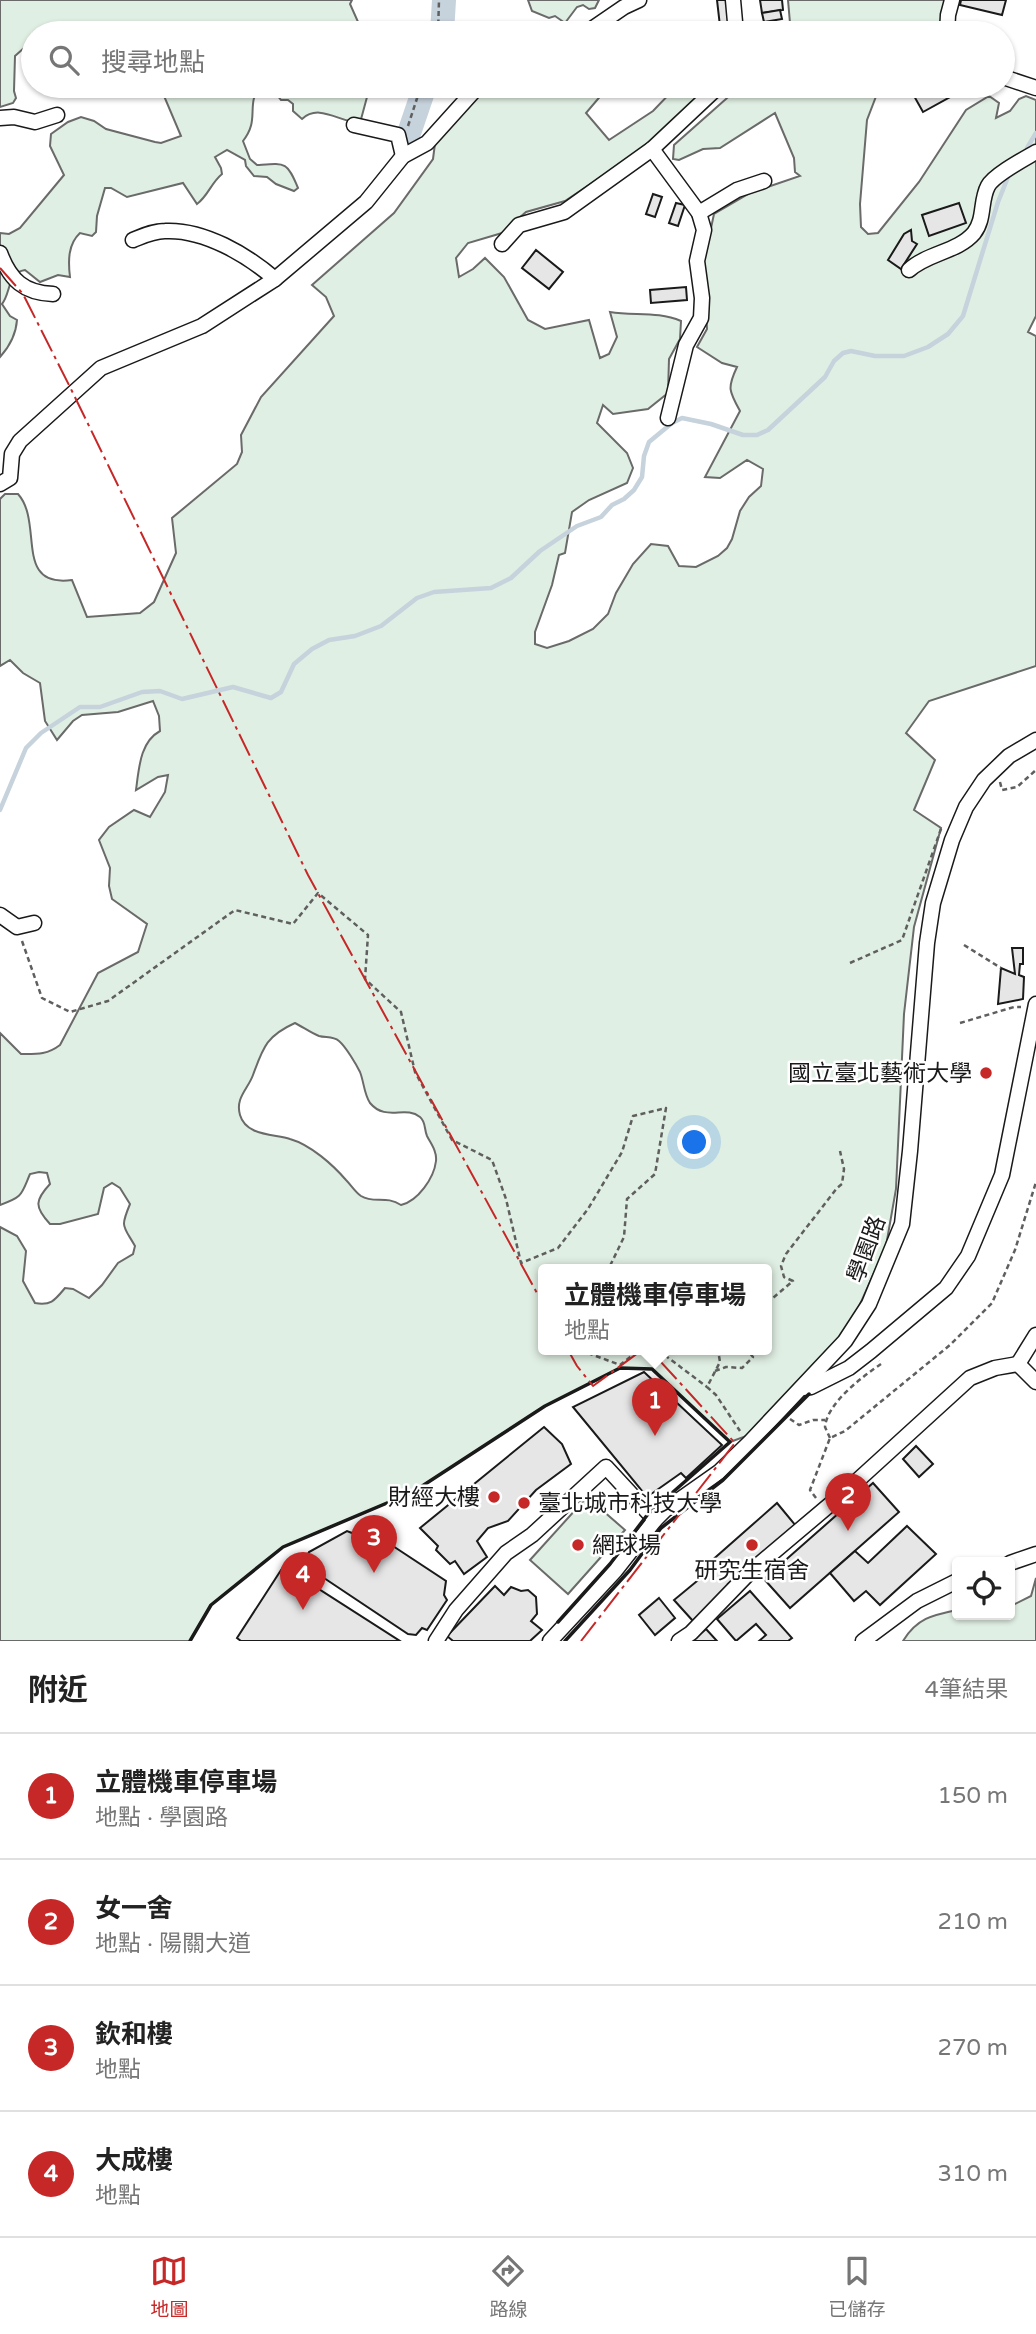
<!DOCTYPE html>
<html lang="zh-TW">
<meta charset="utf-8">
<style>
body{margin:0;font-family:"Varela Round","Noto Sans TC",sans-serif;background:#f2f2f2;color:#222}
.controls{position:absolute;right:21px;bottom:21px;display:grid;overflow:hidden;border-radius:7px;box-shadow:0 2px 5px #0004}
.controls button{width:63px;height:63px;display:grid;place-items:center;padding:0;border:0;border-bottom:2px solid #e0e0e0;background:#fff;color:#222;font:35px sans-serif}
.you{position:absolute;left:695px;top:1143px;width:24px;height:24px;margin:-18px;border:5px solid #fff;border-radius:50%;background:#1a73e8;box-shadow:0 0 0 10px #1a73e833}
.badge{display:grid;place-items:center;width:46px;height:46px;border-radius:50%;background:#c62828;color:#fff;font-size:23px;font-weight:700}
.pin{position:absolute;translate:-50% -58px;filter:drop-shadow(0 2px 4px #0008)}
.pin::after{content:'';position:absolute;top:37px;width:24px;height:21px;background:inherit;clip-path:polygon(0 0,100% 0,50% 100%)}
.popup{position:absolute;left:538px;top:1264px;width:234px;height:91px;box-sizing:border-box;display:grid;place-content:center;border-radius:7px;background:#fff;filter:drop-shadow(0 2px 5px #0005);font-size:23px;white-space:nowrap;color:#767676}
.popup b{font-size:26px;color:#222}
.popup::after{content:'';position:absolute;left:50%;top:100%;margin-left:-14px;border:14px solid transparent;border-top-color:#fff}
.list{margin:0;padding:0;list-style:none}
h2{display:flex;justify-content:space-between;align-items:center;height:91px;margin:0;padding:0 28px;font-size:30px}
h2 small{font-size:23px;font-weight:400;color:#767676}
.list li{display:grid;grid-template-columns:46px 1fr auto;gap:21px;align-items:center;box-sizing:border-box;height:126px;padding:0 28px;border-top:2px solid #e0e0e0}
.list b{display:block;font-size:26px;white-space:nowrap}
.list p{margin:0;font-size:23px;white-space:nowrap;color:#767676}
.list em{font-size:23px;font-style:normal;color:#767676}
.icon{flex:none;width:38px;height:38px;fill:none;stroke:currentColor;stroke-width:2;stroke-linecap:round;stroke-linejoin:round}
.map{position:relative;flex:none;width:1036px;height:1641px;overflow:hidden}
.search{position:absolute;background:#fff;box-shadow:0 2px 5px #0004;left:21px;right:21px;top:21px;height:77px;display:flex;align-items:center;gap:18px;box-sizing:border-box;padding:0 24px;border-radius:38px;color:#767676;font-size:26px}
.sheet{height:595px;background:#fff}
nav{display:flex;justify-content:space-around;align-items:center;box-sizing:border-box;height:98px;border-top:2px solid #e0e0e0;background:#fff;font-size:19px;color:#767676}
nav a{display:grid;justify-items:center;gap:4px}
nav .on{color:#c62828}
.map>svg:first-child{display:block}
.green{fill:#e0efe3;stroke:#6a6a6a;stroke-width:2;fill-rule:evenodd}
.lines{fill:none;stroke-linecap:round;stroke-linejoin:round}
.stream{stroke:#c6d2dc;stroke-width:4.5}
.river{stroke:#c6d2dc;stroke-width:24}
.building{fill:#e6e6e6;stroke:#1a1a1a;stroke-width:2}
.minor-casing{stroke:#1a1a1a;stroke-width:17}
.path{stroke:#5f5f5f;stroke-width:2.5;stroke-dasharray:5 3.5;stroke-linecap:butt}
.minor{stroke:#fff;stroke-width:14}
.wall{stroke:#1a1a1a;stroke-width:3.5}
.power{stroke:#c62828;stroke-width:2;stroke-dasharray:24 5 3.5 5;stroke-linecap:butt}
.poi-dot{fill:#c62828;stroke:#fff;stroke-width:2.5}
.labels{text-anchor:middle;stroke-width:5;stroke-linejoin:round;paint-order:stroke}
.poi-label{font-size:23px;fill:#1a1a1a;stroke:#fff;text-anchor:end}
.street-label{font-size:23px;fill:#1a1a1a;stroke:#fff}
</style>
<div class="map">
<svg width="1036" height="1641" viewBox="0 0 1036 1641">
<rect width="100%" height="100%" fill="#fff"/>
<g class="green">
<polygon points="0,0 352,0 350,4 363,33 33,33 33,40 15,56 14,91 16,98 13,103 0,107"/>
<polygon points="528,0 599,0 595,8 589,9 583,5 577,7 565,23 555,16 549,18 532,11"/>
<polygon points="788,0 949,0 937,33 762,33 775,23 790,23"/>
<path d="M 174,86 L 259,86 C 246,108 260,119 243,141 L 250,159 L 257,165 C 285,163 287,161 298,188 L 294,191 L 276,184 L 267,177 L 254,176 L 246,166 L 245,160 L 227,150 L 215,157 L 221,168 L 222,174 C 211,183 208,196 197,204 L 183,183 L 127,197 L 111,188 L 105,188 L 97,216 L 96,232 L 92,236 L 80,233 C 68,244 68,261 70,277 L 58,275 L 40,282 L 25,270 C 7,273 11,293 2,304 L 10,316 L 17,320 C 16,334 10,346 0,357 L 0,233 L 9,234 L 20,228 L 64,175 L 50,146 L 51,134 L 68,122 L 81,117 L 94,121 L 106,129 L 155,142 L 161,143 L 181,136 L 164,96 L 166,90 Z"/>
<path d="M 270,86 L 370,86 L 360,123 C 339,122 319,103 302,119 L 293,111 L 293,104 L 288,100 L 281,100 Z"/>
<path d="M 476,86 L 609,86 L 586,113 L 609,140 L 653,111 L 677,86 L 709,86 L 643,149 L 565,201 L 526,212 L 502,233 L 468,243 L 456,258 L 459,277 L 473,269 L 485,258 L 504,277 L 528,320 L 545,329 L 589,320 L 600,358 L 609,354 L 617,337 L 610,312 C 634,316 658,311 681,321 L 680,339 L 669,359 L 668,393 L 648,409 L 613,414 L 603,405 L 597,423 L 627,453 L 633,468 L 627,483 L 589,500 L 572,512 L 565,553 L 559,555 L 552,585 L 535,632 L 535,644 L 547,648 L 569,641 L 593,629 L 608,614 L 616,593 L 633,564 L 651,544 L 668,546 L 679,566 L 696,567 L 718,556 L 727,548 L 732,539 L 740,511 L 749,497 L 761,486 L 763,469 L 747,460 L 720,478 L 705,477 L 740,411 C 729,391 727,388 737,367 L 722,363 L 697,347 L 707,329 L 704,261 L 714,214 L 750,193 L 800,176 L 795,172 L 794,158 L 775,113 L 720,148 L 703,149 L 679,160 L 673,159 L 674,145 L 735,91 L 736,86 L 880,86 L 867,120 L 860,204 L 861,227 L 868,234 L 878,233 L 919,182 L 966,110 L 989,96 L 999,103 L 996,118 L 1010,111 L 1019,99 L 1026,96 L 1036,100 L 1036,316 L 1028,332 L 1036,336 L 1036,666 L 929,701 L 906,733 L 935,760 L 914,810 L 941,828 L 914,927 L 904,1014 L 896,1189 L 886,1246 L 849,1329 L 752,1434 L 730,1442 L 652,1369 L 620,1368 L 545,1406 L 413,1492 L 283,1547 L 211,1605 L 190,1641 L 0,1641 L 0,1227 L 17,1236 L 26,1251 L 23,1281 L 35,1303 C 51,1306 55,1300 65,1288 L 73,1289 L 89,1298 L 102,1285 L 118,1263 L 133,1254 L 135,1246 C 123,1225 120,1228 130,1204 L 120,1188 L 112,1183 L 104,1188 L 98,1214 L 60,1224 L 50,1224 C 34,1207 35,1200 50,1184 L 47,1173 L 39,1172 L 30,1174 C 21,1195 23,1197 0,1205 L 0,1033 L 21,1054 C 36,1054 47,1055 60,1045 L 98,973 L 138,952 L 147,924 L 112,899 L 109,886 L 110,868 L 99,840 L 109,827 L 134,810 L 150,817 L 165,792 L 168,775 L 158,777 L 136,790 C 139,768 140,742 160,731 L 159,716 L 153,701 L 118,712 L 82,715 L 73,721 L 57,740 L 45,721 L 40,683 L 23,673 L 10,660 L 0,666 L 0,499 L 5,494 L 18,494 C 44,523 13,588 72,580 L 87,617 L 140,613 L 154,602 L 176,553 L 172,518 L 237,464 L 242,452 L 241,435 L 261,397 L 334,316 L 326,297 L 312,285 L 394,213 L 433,159 L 437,128 ZM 295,1023 C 303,1027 311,1033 319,1036 C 326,1038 333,1036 339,1041 C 346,1047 356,1064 360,1072 C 364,1082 364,1094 370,1103 C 386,1122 405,1105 420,1117 C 426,1122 424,1129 427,1136 C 431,1144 437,1151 436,1161 C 434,1178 418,1201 401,1205 C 386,1195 374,1204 361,1196 C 355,1192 351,1185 346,1180 C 333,1165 311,1145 290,1139 C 274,1134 246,1136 240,1115 C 235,1098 248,1089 253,1075 C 263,1048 266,1036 295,1023 ZM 543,1270 L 767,1270 L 767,1350 L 543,1350 Z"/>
<polygon points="587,1497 625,1530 568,1594 530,1560"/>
<path d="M 1036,1578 L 1036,1641 L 903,1641 C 917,1618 933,1615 957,1610 L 957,1615 L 1010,1615 L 1010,1605 L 1013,1605 L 1031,1596 Z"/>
</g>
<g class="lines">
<g class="stream">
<polyline points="1027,148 1036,133"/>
<polyline points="0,810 26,748 41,733 80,707 100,707 142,692 160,691 182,699 233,687 271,698 281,692 294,664 312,649 329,640 355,636 381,626 417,598 434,592 491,588 511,578 540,551 577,526 601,517 612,505 624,499 634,490 642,477 644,456 649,442 672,423 682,418 711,424 743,435 757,435 768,430 825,377 834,361 843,353 851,351 875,356 904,356 928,347 948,334 963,316 998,202 1008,177"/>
</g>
<g class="river">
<polyline points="442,33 444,0"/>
<polyline points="407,139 425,86"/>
</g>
</g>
<g class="building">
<polygon points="717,0 730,0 733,24 720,26"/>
<polygon points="760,0 782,0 783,10 762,13"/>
<polygon points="961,0 1006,0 1002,15 960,5"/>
<polygon points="780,10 782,19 764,22 762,13"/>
<polygon points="958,26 997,33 957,33"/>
<polygon points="944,86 950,97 923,112 909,87"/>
<polygon points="653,194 662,197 655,217 646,214"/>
<polygon points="676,203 685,205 678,226 669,223"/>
<polygon points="959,203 966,223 929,236 922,215"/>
<polygon points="911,230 912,241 917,244 901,269 888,260 904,234"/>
<polygon points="536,250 563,272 549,289 522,268"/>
<polygon points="686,287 687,300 651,303 650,290"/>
<polygon points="1012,948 1023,948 1023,964 1020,964 1019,975 1024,977 1023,999 998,1004 1001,968 1015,974"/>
<polygon points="644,1372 722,1445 686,1478 681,1473 647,1497 573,1407"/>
<polygon points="544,1427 562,1444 571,1464 536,1490 508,1521 488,1528 477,1541 487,1557 464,1574 455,1561 450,1564 436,1550 438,1546 420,1528"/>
<polygon points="916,1446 933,1464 919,1477 903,1459"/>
<polygon points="873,1483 899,1512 790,1608 764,1579"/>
<polygon points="777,1503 796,1526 728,1584 731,1588 693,1621 674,1600 714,1567 709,1563"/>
<polygon points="361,1525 446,1581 444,1595 447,1600 427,1630 422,1628 416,1635 408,1634 303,1564 309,1552 347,1531 352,1533"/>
<polygon points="907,1526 936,1554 880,1605 866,1591 854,1601 830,1573 855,1551 868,1563"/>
<polygon points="298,1565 311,1574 308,1582 400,1641 241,1641 237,1638 283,1567 292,1575"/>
<polygon points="495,1586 504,1595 511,1587 521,1591 528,1590 536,1597 537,1614 531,1621 542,1630 530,1641 453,1641 447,1636"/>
<polygon points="750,1591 792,1638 788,1641 759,1641 766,1635 756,1624 736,1641 717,1619"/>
<polygon points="659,1598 675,1618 655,1635 639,1615"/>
<polygon points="706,1629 717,1641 692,1641"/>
</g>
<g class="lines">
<g class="minor-casing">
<g id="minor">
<polyline points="733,0 736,33"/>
<polyline points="586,33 624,7 639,0"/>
<polyline points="947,33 948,15 952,0"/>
<polyline points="1003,77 1036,88"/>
<polyline points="0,118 14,117 35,122 57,115"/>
<polyline points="354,125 398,135 403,156"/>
<polyline points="652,149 699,213 704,230 697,261 702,298 701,318 686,345 668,418"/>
<polyline points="699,213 737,190 764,181"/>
<path d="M 133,240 C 143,236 153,231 165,231 C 204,229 247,255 275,279"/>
<polyline points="502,244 519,225 564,212 652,149 719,86"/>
<path d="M 0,253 C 10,280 24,293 53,294"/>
<path d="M 909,270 C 927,253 958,252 974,233 C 985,219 980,201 988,186 C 994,175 1024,159 1036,152"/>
<polyline points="0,484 10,478 12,454 20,441 101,368 202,326 275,279 366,202 403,156 427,143 473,92 482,86"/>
<polyline points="0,915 17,927 34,923"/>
<polyline points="1018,1364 1036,1335"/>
<polyline points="1018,1364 1036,1382"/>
<polyline points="803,1388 811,1387 849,1368 871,1351 946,1288 968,1256 1002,1175 1036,1004"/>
<polyline points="1010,1563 1036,1554"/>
<polyline points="436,1641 456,1610 506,1553 532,1535 606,1467 655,1520"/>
<polyline points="550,1641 615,1571 655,1520 665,1510 719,1472 750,1442 845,1341 869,1304 902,1224 910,1151 927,943 933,903 952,840 966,807 984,780 1009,756 1036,740"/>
<polyline points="679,1641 691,1633 750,1572 846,1491 970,1378 995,1368 1018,1364"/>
<polyline points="863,1641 917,1601 957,1581"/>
</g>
</g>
<g class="path">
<polyline points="438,33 439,0"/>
<polyline points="408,126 421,86"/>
<polyline points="1000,782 1002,790 1017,787 1036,770"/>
<polyline points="22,941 42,998 70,1012 108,1001 235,910 293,924 318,893 368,935 365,979 401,1012 415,1072 452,1140 492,1160 506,1199 521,1263 558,1248 588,1209 622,1152 633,1116 666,1108 655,1174 627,1199 624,1237 608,1270"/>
<polyline points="964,945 1001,968"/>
<polyline points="850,963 902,940 942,826"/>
<polyline points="960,1023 1014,1007 1021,1007"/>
<polyline points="767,1303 793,1281 784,1277 781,1266 786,1254 837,1188 842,1184 844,1169 840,1151"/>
<polyline points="580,1350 620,1365 639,1350"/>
<polyline points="658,1350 707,1387"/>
<polyline points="725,1350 719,1356 720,1362 707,1387 716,1395 740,1431"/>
<polyline points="715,1371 726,1367 742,1368 753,1357 747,1350"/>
<polyline points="790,1419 799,1425 813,1420 825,1420"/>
<path d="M 830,1438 L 825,1427 C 827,1403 862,1377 881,1364 L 879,1361"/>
<polyline points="816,1498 810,1490 830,1438 845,1431 950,1345 992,1303 1015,1250 1036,1182"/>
</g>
<use href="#minor" class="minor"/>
<g class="wall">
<polyline points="190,1641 211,1605 283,1547 413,1492 545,1406 620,1368 652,1369 730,1442 648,1514 610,1564 558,1622"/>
<polyline points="565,1641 630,1570 661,1528 723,1480 809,1394"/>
</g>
<g class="power">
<polyline points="0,268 23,294 70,387 308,875 543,1304"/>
<polyline points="568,1350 577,1366 593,1386 642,1350"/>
<polyline points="581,1641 735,1443 650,1350"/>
</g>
</g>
<g class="poi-dot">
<circle cx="986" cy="1073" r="7"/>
<circle cx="494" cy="1497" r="7"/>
<circle cx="524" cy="1503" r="7"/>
<circle cx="578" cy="1545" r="7"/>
<circle cx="752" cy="1545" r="7"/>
</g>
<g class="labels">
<g class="poi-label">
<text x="972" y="1081">國立臺北藝術大學</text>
<text x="480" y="1505">財經大樓</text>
<text x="538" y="1511" text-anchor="start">臺北城市科技大學</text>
<text x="592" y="1553" text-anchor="start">網球場</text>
<text x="752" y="1578" text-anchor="middle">研究生宿舍</text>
</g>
<g class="street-label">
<text transform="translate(866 1249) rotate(-70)" y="8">學園路</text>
</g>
</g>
</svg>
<div class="controls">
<button><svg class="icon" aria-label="locate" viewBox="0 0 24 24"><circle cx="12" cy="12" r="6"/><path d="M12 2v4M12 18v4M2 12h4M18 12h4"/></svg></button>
</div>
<div class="you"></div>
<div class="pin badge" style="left:655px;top:1436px">1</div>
<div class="popup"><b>立體機車停車場</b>地點</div>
<div class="pin badge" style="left:848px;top:1531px">2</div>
<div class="pin badge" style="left:374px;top:1573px">3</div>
<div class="pin badge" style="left:303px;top:1610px">4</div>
<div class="search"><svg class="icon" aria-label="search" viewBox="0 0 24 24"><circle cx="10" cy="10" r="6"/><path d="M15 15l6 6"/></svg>搜尋地點</div>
</div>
<section class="sheet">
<h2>附近<small>4筆結果</small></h2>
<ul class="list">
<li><span class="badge">1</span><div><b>立體機車停車場</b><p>地點 · 學園路</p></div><em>150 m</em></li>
<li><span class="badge">2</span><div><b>女一舍</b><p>地點 · 陽關大道</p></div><em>210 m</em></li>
<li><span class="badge">3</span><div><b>欽和樓</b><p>地點</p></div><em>270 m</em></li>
<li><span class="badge">4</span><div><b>大成樓</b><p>地點</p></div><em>310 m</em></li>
</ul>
</section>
<nav>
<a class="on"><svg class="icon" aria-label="map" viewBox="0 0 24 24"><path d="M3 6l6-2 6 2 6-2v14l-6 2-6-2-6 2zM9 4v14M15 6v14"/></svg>地圖</a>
<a><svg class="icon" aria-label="directions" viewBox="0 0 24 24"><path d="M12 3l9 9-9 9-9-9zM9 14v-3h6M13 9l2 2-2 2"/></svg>路線</a>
<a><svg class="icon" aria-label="saved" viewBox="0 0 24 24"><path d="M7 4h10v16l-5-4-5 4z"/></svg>已儲存</a>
</nav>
